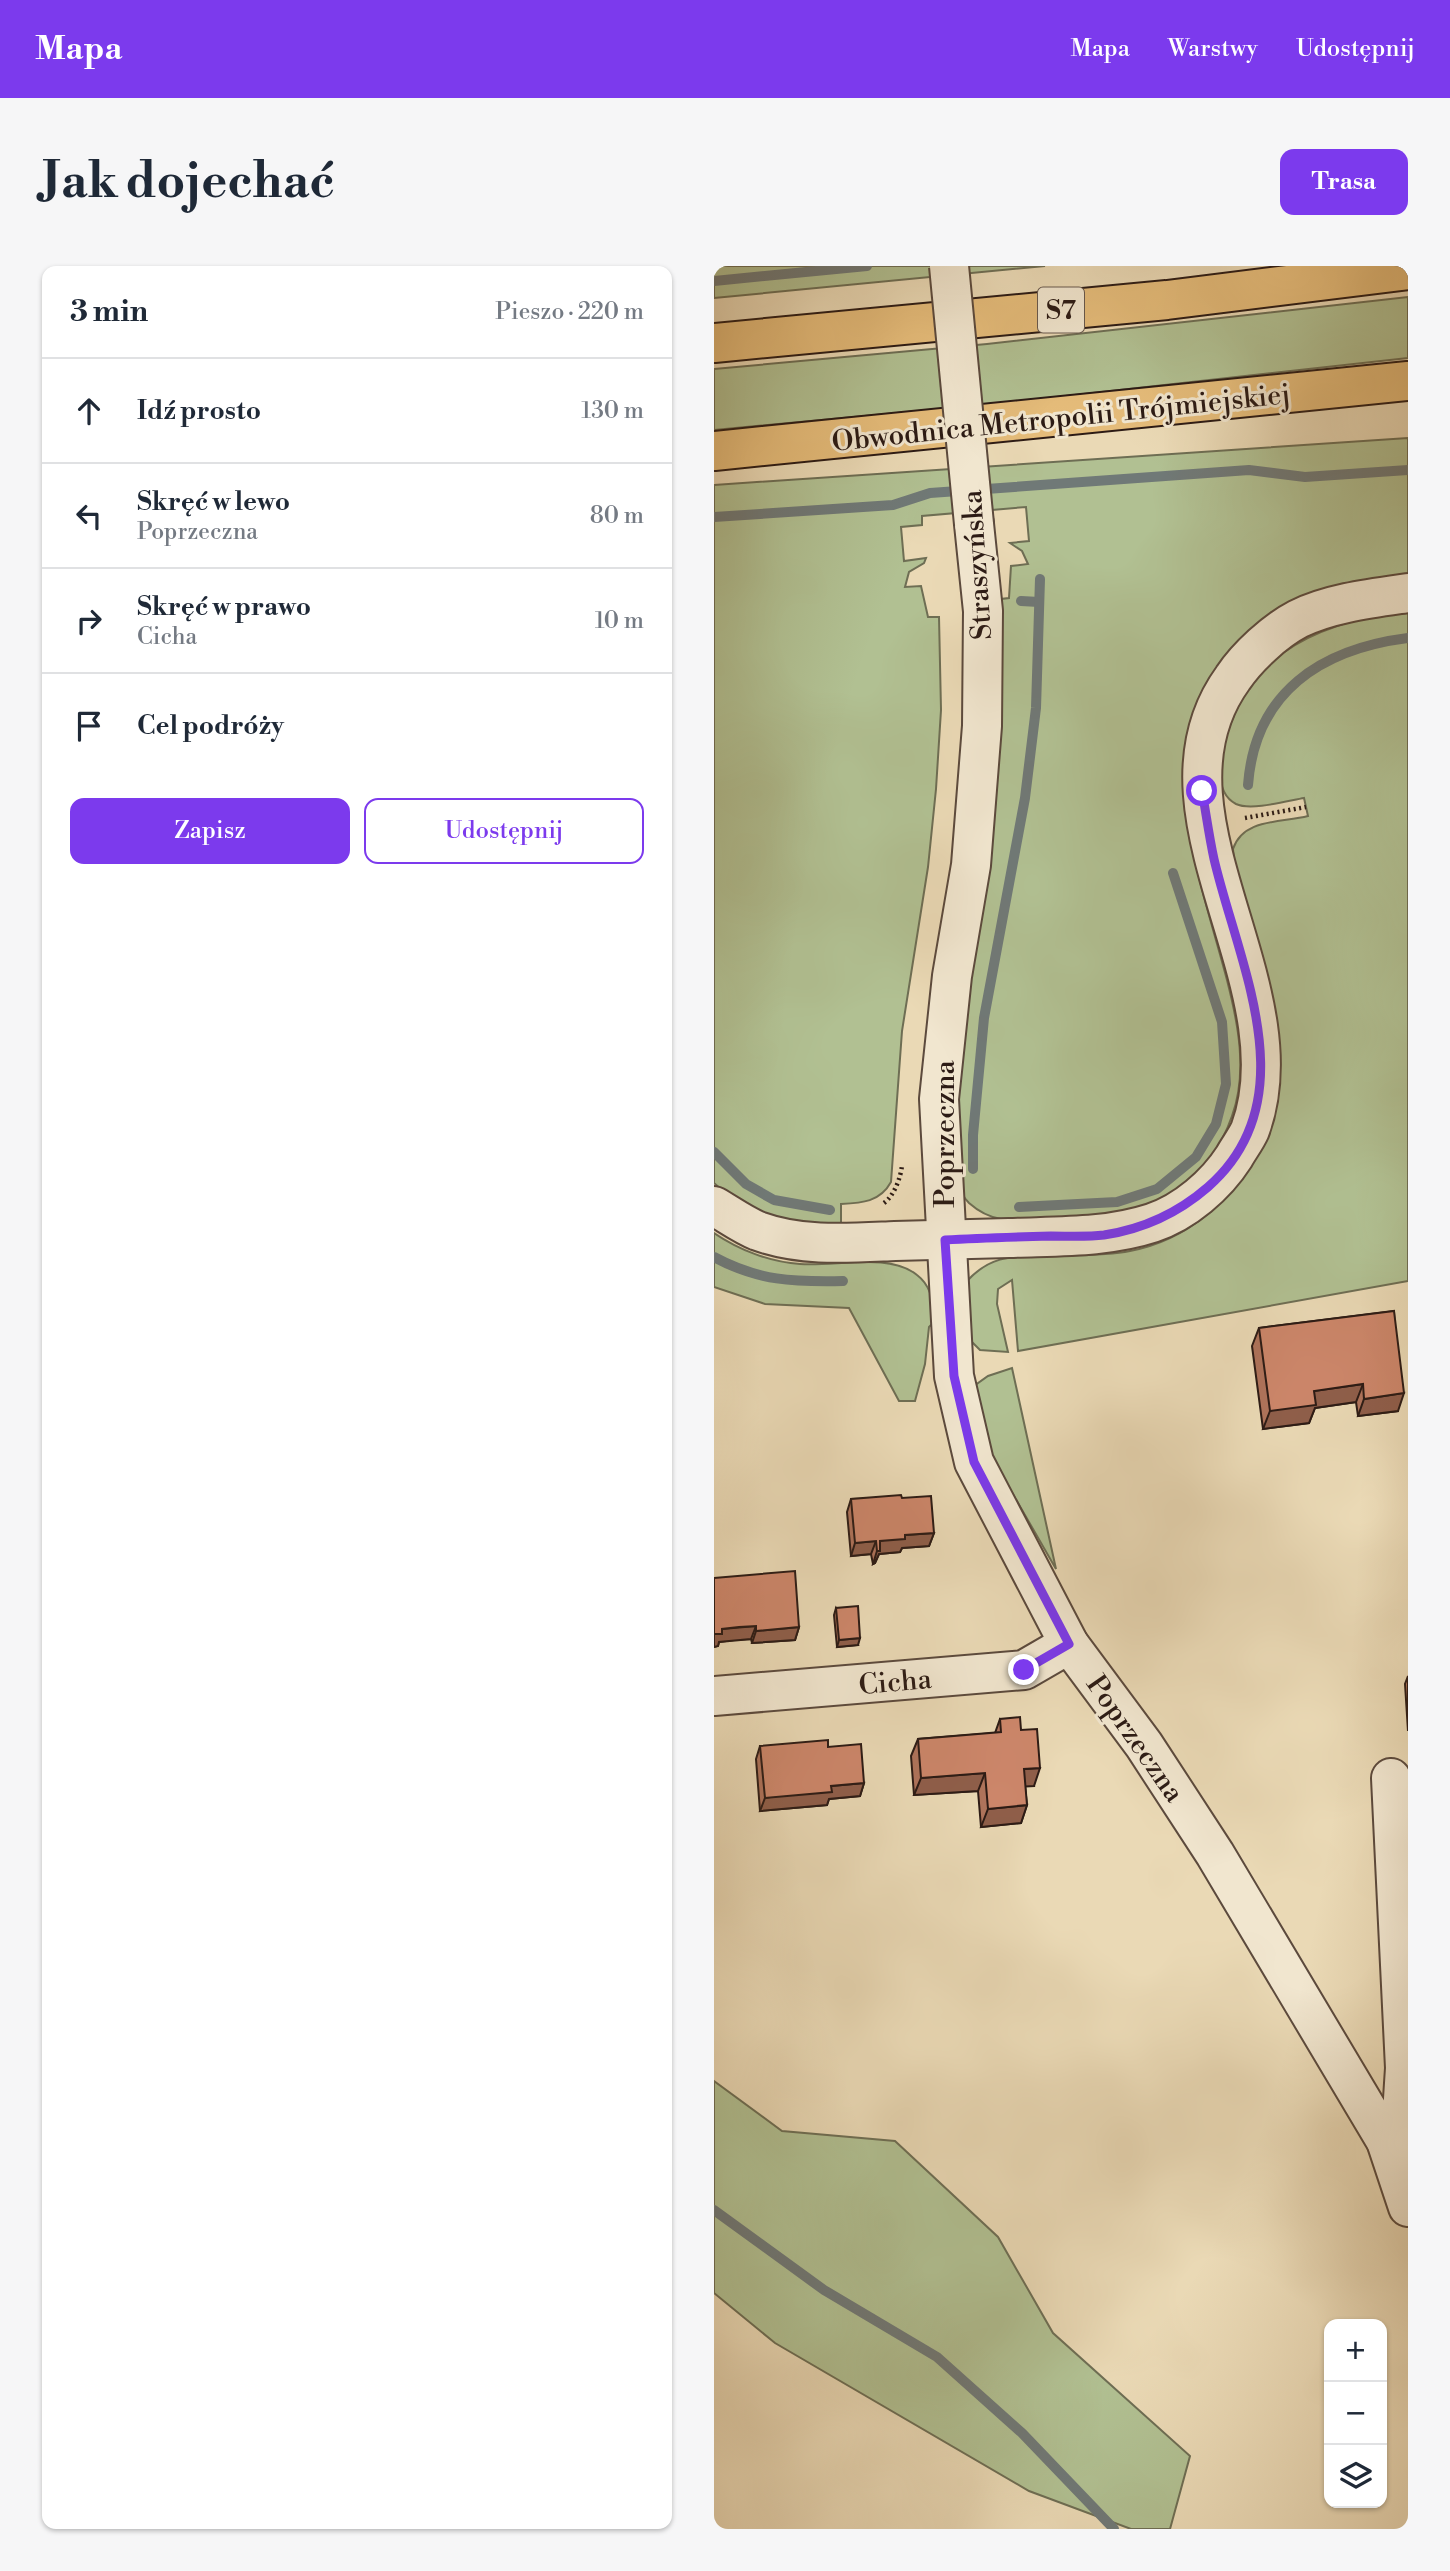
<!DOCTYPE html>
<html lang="pl">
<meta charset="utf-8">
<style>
body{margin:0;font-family:"Libre Bodoni",serif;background:#f6f6f7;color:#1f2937}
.controls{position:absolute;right:21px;bottom:21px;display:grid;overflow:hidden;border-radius:14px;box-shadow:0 2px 5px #0004}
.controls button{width:63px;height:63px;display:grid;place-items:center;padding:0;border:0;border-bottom:2px solid #e0e1e3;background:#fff;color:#1f2937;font:35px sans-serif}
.stop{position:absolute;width:21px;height:21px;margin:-16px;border:5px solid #7c3aed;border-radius:50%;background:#fff}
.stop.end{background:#7c3aed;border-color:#fff;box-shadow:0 2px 7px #0008}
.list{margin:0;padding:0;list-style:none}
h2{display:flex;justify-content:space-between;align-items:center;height:91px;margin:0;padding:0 28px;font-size:30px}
h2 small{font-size:23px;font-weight:400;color:#747a83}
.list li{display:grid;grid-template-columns:46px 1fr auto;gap:21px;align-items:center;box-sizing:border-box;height:105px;padding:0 28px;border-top:2px solid #e0e1e3}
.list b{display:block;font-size:26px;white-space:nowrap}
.list p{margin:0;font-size:23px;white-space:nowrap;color:#747a83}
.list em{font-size:23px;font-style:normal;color:#747a83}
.actions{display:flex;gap:14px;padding:21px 28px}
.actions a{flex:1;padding:16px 0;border:2px solid #7c3aed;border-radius:14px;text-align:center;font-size:24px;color:#7c3aed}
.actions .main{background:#7c3aed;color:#fff}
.icon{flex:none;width:38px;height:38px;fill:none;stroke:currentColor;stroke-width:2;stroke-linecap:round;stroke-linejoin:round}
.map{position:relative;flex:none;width:694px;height:2263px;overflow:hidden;border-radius:14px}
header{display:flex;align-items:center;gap:42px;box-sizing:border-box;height:98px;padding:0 35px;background:#7c3aed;color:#fff}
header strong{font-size:33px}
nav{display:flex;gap:38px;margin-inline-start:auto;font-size:24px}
.intro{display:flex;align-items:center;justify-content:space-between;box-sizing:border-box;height:168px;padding:0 42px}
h1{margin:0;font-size:49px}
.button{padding:18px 32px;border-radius:14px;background:#7c3aed;color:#fff;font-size:24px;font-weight:700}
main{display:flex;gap:42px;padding:0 42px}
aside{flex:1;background:#fff;border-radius:14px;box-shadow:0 2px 5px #0004}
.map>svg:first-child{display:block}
.grass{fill:#b1c092;stroke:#6e6e54;stroke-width:2}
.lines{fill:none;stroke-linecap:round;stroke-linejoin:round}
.stream{stroke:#707977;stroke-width:10}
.minor-casing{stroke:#5c4a3d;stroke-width:42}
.highway-casing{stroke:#2c1b15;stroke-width:42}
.path{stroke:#2c1b15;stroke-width:4.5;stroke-dasharray:2 3.5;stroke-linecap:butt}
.minor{stroke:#f1e6cf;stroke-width:38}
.highway{stroke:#e5bc7a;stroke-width:38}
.minor-bridge-casing{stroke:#5c4a3d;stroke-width:42;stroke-linecap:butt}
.minor-bridge{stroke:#f1e6cf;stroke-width:38}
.wall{fill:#af735b;stroke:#2c1b15;stroke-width:2}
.shaded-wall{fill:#8f5e4a;stroke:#2c1b15;stroke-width:2}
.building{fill:#cc866a;stroke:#2c1b15;stroke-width:2}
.route{stroke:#7c3aed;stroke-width:9}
.labels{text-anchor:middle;stroke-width:6;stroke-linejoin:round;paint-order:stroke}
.shield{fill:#f1e6cf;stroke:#67584d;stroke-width:2}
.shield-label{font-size:26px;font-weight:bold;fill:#2c1b15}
.street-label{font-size:28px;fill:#2c1b15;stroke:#f1e6cf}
</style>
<header>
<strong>Mapa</strong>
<nav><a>Mapa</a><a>Warstwy</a><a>Udostępnij</a></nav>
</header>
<div class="intro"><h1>Jak dojechać</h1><a class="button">Trasa</a></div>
<main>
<aside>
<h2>3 min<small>Pieszo · 220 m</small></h2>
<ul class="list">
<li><svg class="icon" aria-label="ahead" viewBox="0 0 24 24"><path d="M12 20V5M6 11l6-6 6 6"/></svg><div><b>Idź prosto</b></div><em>130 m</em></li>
<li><svg class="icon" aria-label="left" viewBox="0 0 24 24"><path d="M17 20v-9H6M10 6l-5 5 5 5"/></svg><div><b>Skręć w lewo</b><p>Poprzeczna</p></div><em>80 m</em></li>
<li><svg class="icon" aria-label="right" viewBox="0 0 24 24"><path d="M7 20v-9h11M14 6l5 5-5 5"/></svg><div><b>Skręć w prawo</b><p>Cicha</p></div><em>10 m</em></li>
<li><svg class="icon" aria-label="arrive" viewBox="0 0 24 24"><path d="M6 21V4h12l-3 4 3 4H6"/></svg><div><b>Cel podróży</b></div></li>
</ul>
<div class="actions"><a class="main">Zapisz</a><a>Udostępnij</a></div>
</aside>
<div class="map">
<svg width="694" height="2263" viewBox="0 0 694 2263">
<rect width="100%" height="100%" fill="#ead9b5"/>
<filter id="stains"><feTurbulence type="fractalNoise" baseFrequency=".00286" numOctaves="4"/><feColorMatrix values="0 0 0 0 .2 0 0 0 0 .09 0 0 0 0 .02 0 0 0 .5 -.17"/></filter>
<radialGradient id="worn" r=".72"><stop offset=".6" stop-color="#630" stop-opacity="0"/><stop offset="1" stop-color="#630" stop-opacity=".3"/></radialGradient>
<g class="grass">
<polygon points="0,0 331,0 0,32"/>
<polygon points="694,31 694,92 279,138 0,164 0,103 273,78"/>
<path d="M 694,172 L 694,314 L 543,358 C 423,459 480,588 513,714 C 524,757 534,806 518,850 C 508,879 489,907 463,924 C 452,932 436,940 424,943 C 393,951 362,951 330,952 C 316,953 301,955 287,953 C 275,951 264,945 255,937 C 241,923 243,907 243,889 C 239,782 265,678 278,572 C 287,493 286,413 287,333 L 295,332 L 297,300 L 314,298 L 308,285 L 296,277 L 315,275 L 312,241 L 208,250 L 208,259 L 187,261 L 190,295 L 212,292 L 210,297 L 195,306 L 191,321 L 207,320 L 214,351 L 225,351 L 227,444 L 222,523 L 214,601 L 188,765 L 177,916 C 166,936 148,937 127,938 L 127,960 L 75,958 L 17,932 L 0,917 L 0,219 Z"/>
<path d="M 694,342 L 694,1015 L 304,1085 L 298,1014 L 284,1023 L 283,1038 L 294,1086 L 266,1084 L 253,1071 L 253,1015 C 279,987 301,991 336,990 C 363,989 390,990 416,985 C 474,974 519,934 546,883 L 519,583 C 529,552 568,557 594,550 L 590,532 C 573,535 537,545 522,538 C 487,520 519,444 535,421 C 544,408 556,397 569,387 C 605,360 651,352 694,342 Z"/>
<path d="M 0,967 C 25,984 56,996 86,998 C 121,1001 175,986 203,1009 C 219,1021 219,1040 223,1058 L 218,1058 L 215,1061 L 211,1098 L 201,1135 L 185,1135 L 135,1042 L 51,1038 L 0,1021 Z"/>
<polygon points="298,1102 342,1303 277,1190 260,1120 274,1110"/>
<polygon points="0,1815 68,1865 181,1875 284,1971 339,2067 476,2190 456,2263 417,2263 315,2225 61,2077 0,2027"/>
</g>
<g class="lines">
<g class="stream">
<polyline points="0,15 153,0"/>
<polyline points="0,251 179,239 216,227 535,204 591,211 694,204"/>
<polyline points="307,335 325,336"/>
<path d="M 534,519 C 541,426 607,383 694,372"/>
<polyline points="0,886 32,918 60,934 116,944"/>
<polyline points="259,903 259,869 270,752 311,532 322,442 326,313"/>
<polyline points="305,941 403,936 443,923 482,891 502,858 512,818 508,756 459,607"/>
<path d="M 0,991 C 44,1015 80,1016 129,1015"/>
<polyline points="0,1944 110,2024 223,2091 308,2167 400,2263"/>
</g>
<g class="minor-casing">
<g id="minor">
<polyline points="260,258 269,345 268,460 257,599 238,710 225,833 240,1110 260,1196 355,1378 430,1479 501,1588 672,1875 694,1941"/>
<path d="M 0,940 C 14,948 29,959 44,965 C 88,981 135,977 181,975 C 219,974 257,973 295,972 C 343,970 392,972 438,957 C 471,946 502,919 520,891 C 525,882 532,873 536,864 C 590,718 422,545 519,412 C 533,391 561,365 584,353 C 616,337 659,332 694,327"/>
<polyline points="0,1430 310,1404 355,1378"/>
<polyline points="672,1875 687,1864 691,1802 677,1512"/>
</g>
</g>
<g class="highway-casing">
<g id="highway">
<polyline points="0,77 453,34 694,4"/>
<polyline points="0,185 694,115"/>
</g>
</g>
<g class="path">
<polyline points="531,552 592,541"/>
<path d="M 170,937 C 180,930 187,911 188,899"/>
</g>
<use href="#minor" class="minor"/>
<use href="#highway" class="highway"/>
<g class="minor-bridge-casing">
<polyline id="minor-bridge" points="235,0 260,258"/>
</g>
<use href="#minor-bridge" class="minor-bridge"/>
</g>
<g class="wall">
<polygon points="680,1045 684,1145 644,1150 642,1136 601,1142 595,1157 549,1163 538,1080 545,1062"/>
<polygon points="188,1232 220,1267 215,1280 188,1282 186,1286 165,1288 161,1297 159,1298 157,1288 137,1290 133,1246 137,1233"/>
<polygon points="0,1312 85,1361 81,1374 38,1377 37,1373 20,1374 5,1376 4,1380 0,1381"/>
<polygon points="122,1342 144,1379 123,1381 120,1349"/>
<polygon points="694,1410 694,1465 691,1418"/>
<polygon points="286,1453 307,1464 320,1520 311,1520 313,1539 307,1557 267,1561 264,1525 200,1529 197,1490 204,1473 281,1467"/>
<polygon points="46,1480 114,1481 150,1517 146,1530 115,1533 113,1539 46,1545 42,1493"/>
</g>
<g class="shaded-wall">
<polygon points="649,1118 642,1136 601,1142 595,1157 549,1163 556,1145 600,1125"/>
<polygon points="690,1127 684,1145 644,1150 650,1133"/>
<polygon points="220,1267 215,1280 188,1282 186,1286 165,1288 161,1297 159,1298 166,1275 191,1269"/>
<polygon points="162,1275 157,1288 137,1290 141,1277"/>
<polygon points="42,1360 37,1373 5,1376 4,1380 0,1381 0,1368 8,1363"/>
<polygon points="85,1361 81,1374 38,1377 42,1365"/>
<polygon points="146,1372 144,1379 123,1381 125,1374"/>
<polygon points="326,1502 320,1520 303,1521 310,1503"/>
<polygon points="271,1507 264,1525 200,1529 207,1512"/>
<polygon points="150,1517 146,1530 115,1533 113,1539 46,1545 51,1532 117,1520"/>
<polygon points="313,1539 307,1557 267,1561 274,1543"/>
</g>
<g class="building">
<polygon points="680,1045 690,1127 650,1133 649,1118 600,1125 602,1139 556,1145 545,1062"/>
<polygon points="187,1229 188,1232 217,1230 220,1267 191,1269 191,1273 166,1275 166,1285 163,1285 162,1275 141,1277 137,1233"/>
<polygon points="81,1305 85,1361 42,1365 42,1360 25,1361 8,1363 8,1368 0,1368 0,1312"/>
<polygon points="144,1340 146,1372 125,1374 122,1342"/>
<polygon points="306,1451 307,1464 323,1463 326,1502 310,1503 313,1539 274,1543 271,1507 207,1512 204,1473 287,1466 286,1453"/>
<polygon points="114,1474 114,1481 147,1478 150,1517 117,1520 118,1526 51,1532 46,1480"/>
</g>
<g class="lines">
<path class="route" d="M 310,1404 L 355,1378 L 260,1196 L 240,1110 L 231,974 C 267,972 302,971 337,970 C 355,970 373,971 390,969 C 430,963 464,947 494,921 C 595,833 524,697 500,593 C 495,570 492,547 488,525"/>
</g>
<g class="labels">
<rect class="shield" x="324" y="21.5" width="46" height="45" rx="5"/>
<g class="shield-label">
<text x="347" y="53">S7</text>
</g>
<g class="street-label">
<text transform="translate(347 151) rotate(-6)" y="10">Obwodnica Metropolii Trójmiejskiej</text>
<text transform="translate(262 299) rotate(-94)" y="10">Straszyńska</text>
<text transform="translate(230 868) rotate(-90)" y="10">Poprzeczna</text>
<text transform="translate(181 1415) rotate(-5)" y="10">Cicha</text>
<text transform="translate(422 1472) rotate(55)" y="10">Poprzeczna</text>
</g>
</g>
<rect width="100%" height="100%" filter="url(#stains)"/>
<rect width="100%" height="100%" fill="url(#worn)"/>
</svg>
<div class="controls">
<button>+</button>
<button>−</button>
<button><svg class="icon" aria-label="layers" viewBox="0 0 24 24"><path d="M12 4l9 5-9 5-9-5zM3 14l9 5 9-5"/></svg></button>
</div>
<div class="stop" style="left:488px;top:525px"></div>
<div class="stop end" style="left:310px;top:1404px"></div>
</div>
</main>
